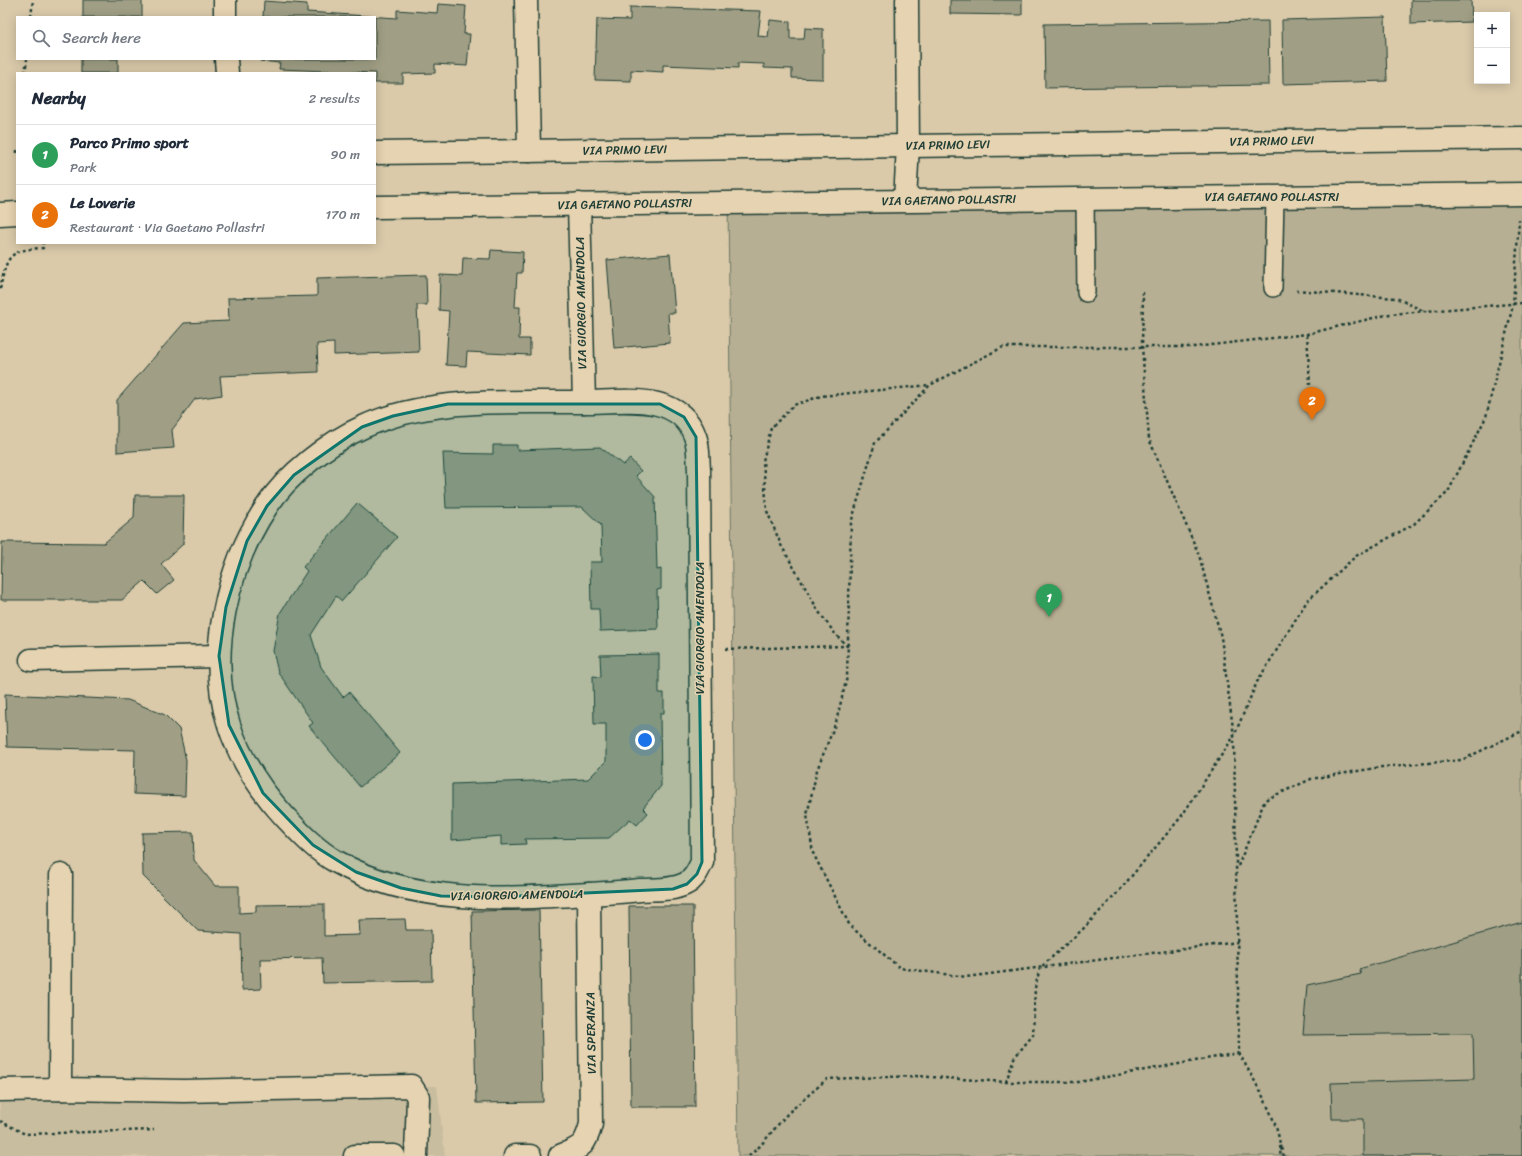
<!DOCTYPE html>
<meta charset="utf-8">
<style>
body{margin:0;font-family:Sriracha,sans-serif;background:#f2f2f3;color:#1f2937}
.controls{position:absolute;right:12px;top:12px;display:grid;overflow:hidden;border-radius:0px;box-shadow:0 2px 10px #0003}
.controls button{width:36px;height:36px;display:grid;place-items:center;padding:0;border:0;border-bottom:1px solid #e0e1e3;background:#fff;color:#1f2937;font:20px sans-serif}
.you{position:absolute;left:645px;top:740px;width:14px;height:14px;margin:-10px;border:3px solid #fff;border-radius:50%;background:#1a73e8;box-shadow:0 0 0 6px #1a73e833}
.badge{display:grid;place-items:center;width:26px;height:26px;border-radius:50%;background:#d93025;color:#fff;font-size:13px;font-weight:700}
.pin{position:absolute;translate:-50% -33px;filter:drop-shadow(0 1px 2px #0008)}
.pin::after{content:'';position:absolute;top:21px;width:14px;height:12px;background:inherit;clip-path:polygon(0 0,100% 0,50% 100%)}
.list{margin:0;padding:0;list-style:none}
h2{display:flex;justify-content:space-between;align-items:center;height:52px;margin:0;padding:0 16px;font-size:17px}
h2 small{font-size:13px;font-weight:400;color:#747a83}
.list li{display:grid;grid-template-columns:26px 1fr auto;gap:12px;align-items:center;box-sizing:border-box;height:60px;padding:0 16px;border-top:1px solid #e0e1e3}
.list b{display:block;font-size:15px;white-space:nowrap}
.list p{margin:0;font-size:13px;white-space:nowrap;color:#747a83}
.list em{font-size:13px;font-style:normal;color:#747a83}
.icon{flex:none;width:22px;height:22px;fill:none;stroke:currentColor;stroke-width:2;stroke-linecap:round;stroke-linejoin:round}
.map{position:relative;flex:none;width:1522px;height:1156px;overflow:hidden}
.search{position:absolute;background:#fff;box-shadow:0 2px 10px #0003;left:16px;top:16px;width:360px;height:44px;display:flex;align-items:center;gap:10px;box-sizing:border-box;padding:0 14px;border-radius:0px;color:#747a83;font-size:15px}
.panel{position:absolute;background:#fff;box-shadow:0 2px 10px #0003;left:16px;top:72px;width:360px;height:172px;border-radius:0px}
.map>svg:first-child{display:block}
.built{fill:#c9bd9f}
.green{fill:#b7af93;stroke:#6b7664}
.building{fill:#a09f85;stroke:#1f3d34}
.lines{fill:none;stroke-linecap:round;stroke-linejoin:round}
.lane-casing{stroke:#1f3d34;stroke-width:20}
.street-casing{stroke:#1f3d34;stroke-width:25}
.path{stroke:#1f3d34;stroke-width:2.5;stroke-dasharray:3 3;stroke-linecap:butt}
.lane{stroke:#e6d3b1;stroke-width:17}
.street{stroke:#e6d3b1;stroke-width:22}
.marked{fill:#0f766e;fill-opacity:0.2;stroke:#0f766e;stroke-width:3;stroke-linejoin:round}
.labels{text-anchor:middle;stroke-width:3;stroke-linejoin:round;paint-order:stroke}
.street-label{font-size:12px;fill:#1f3d34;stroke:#e6d3b1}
</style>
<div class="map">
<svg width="1522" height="1156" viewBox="0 0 1522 1156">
<rect width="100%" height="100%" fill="#dacaaa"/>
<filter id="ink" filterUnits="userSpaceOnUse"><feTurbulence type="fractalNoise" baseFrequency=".025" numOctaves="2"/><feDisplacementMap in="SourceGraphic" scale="8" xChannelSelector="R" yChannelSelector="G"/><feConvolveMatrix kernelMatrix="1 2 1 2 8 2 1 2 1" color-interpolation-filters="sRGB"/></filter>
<g filter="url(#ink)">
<polygon class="built" points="437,1086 445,1156 0,1156 0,1090"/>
<polygon class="green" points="1522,192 1522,1156 738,1156 728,201"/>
<g class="building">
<rect x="83" y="0" width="59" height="17"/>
<polygon points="950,0 1022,0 1022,15 950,14"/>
<polygon points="1411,0 1471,0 1472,22 1411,24"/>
<polygon points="264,1 307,4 307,12 397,18 397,10 437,13 438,4 466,6 464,34 470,34 467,66 435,64 435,73 403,74 403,83 375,83 375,73 279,69 280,63 260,61 260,59 375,59 375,17 263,17"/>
<polygon points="630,7 761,11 758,36 768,37 770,20 790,22 790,39 804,39 805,28 823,29 823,79 792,78 792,69 764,68 764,64 738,63 738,68 663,65 663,72 631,70 631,81 595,80 597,19 630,20"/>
<polygon points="1385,17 1387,81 1283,84 1282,20"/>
<polygon points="1268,21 1269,85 1045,88 1044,24"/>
<rect x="81" y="59" width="37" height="14"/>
<polygon points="491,250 523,252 522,273 517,273 515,307 520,307 519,339 530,339 530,355 467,352 466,366 446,365 449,311 439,310 440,275 462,276 463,258 490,259"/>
<polygon points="670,254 675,313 668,313 670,343 614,348 607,260"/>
<polygon points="426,275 427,305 417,305 419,352 334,355 334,343 317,344 318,372 220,376 222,395 195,399 172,430 174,448 117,452 117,400 184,323 229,321 228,298 317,296 317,278"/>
<polygon points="493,445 517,445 517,450 600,447 623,465 630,459 641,471 636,476 655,497 657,570 661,569 661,589 657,590 658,629 600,631 599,609 591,609 590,562 602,562 601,525 582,507 446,508 443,453 493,454"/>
<polygon points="135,495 184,495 183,544 161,564 174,580 157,594 144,581 122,600 1,600 2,542 104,543 134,518"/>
<polygon points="357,503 397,537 342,601 336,596 311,635 321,667 343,697 349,692 400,753 360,787 309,726 313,723 278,672 273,651 280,613 307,571 303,567"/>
<polygon points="659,654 659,693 664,693 664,713 660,713 661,786 643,808 648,813 637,825 630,819 609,838 525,839 526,844 501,845 501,836 452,840 452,784 588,779 606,761 606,724 594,724 593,676 601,677 600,655"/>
<polygon points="5,694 128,700 165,715 179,729 186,760 185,796 134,794 135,750 7,747"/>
<polygon points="193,832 194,860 215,886 239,886 239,913 256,912 256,905 324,904 324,936 360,935 359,920 405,919 406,930 431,930 432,981 323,983 322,958 260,959 261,989 242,990 241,934 198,931 143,876 142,833"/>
<polygon points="629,906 693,906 695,1107 631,1107"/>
<polygon points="539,910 543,1102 476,1103 472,911"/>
<polygon points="1522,922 1522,1156 1363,1156 1363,1119 1332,1119 1331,1083 1474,1079 1473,1033 1303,1035 1307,985 1361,974 1359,969"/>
</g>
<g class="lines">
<g class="lane-casing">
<g id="lane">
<polyline points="1085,198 1086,293"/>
<polyline points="1273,288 1275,197"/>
</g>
</g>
<g class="street-casing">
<g id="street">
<polyline points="225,0 225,17"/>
<polyline points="526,0 529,151"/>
<polyline points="226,59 227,73"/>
<polyline points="375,153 1522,138"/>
<polyline points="905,200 908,146 907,0"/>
<polyline points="579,204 584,402"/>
<polyline points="375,207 1522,194"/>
<polyline points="0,214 17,213"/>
<path d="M 584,402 C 622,402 679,391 695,436 C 699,446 698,459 699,470 L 702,862 C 698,871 694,880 685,884 C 671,891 655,889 640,890 C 623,892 606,893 589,894 C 504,899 413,905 337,862 C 317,851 301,834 285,817 C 261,791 240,759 229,725 C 206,655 227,566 267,506 C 287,475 329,442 363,427 C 432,396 510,403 584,402 Z"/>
<polyline points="31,660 219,656"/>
<polyline points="60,1089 61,875"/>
<polyline points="0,1090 60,1089 184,1091 411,1086 418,1097 416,1156"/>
<polyline points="355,1156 394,1156"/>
<polyline points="515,1156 530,1156"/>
<path d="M 560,1156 C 581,1147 585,1147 591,1124 L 589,894"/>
</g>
</g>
<g class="path">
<polyline points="31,17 33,0"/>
<polyline points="25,73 27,59"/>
<polyline points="17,150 17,156"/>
<path d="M 0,289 C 7,256 8,250 43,248 L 43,243"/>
<polyline points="1296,290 1396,298 1424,311"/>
<polyline points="1307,334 1312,418"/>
<polyline points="726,649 847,646 836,635 819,612 781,545 767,511 763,461 771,428 794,405 821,396 930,385"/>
<polyline points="1238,866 1265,800 1311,779 1382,767 1462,760 1522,731"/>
<polyline points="1238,942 966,977 900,968 850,926 813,853 807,815 817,770 836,722 847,677 851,523 875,443 930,385 1003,347 1194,347 1307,334 1390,314 1522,303"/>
<path d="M 1239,1053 C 1253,1079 1284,1127 1280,1156"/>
<polyline points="1006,1082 1014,1058 1033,1035 1035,988 1040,968 1083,929 1119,891 1181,817 1234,736 1221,637 1199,555 1149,439 1142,346 1143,292"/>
<polyline points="0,1121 25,1134 154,1130"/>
<polyline points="1281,1148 1284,1156"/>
<polyline points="749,1156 760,1146 788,1113 827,1079 916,1076 1006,1082 1079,1082 1239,1053 1234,736 1257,682 1307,601 1356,556 1414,524 1448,492 1486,417 1513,305 1519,220"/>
</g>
<use href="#lane" class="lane"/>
<use href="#street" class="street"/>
</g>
</g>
<path class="marked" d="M 448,404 L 660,404 L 684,417 L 696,437 L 702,862 L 697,874 L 687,884 L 673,889 L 496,897 L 441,896 L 401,888 L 356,872 L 313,845 L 263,793 L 229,725 L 219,656 L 226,607 L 247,541 L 267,506 L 294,475 L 362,427 L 393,416 Z"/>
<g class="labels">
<g class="street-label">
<text transform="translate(1272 141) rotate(-1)" y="4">VIA PRIMO LEVI</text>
<text transform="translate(948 145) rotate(-1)" y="4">VIA PRIMO LEVI</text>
<text transform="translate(625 150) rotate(-1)" y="4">VIA PRIMO LEVI</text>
<text x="1272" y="201">VIA GAETANO POLLASTRI</text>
<text transform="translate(949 200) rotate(-1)" y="4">VIA GAETANO POLLASTRI</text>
<text transform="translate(625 204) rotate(-1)" y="4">VIA GAETANO POLLASTRI</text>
<text transform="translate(581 303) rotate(-91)" y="4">VIA GIORGIO AMENDOLA</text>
<text transform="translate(700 628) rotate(-90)" y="4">VIA GIORGIO AMENDOLA</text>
<text transform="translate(517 895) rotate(-1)" y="4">VIA GIORGIO AMENDOLA</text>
<text transform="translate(591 1033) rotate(-91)" y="4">VIA SPERANZA</text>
</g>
</g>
</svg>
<div class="controls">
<button>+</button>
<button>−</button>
</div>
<div class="you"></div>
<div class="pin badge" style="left:1049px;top:617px;background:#2e9e5b">1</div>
<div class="pin badge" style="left:1312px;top:420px;background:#e8710a">2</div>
<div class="search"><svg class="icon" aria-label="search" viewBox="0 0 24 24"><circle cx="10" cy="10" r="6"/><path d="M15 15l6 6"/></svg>Search here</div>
<section class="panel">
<h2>Nearby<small>2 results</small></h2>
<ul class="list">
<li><span class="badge" style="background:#2e9e5b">1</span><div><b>Parco Primo sport</b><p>Park</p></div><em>90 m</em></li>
<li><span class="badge" style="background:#e8710a">2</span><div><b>Le Loverie</b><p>Restaurant · Via Gaetano Pollastri</p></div><em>170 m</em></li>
</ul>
</section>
</div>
